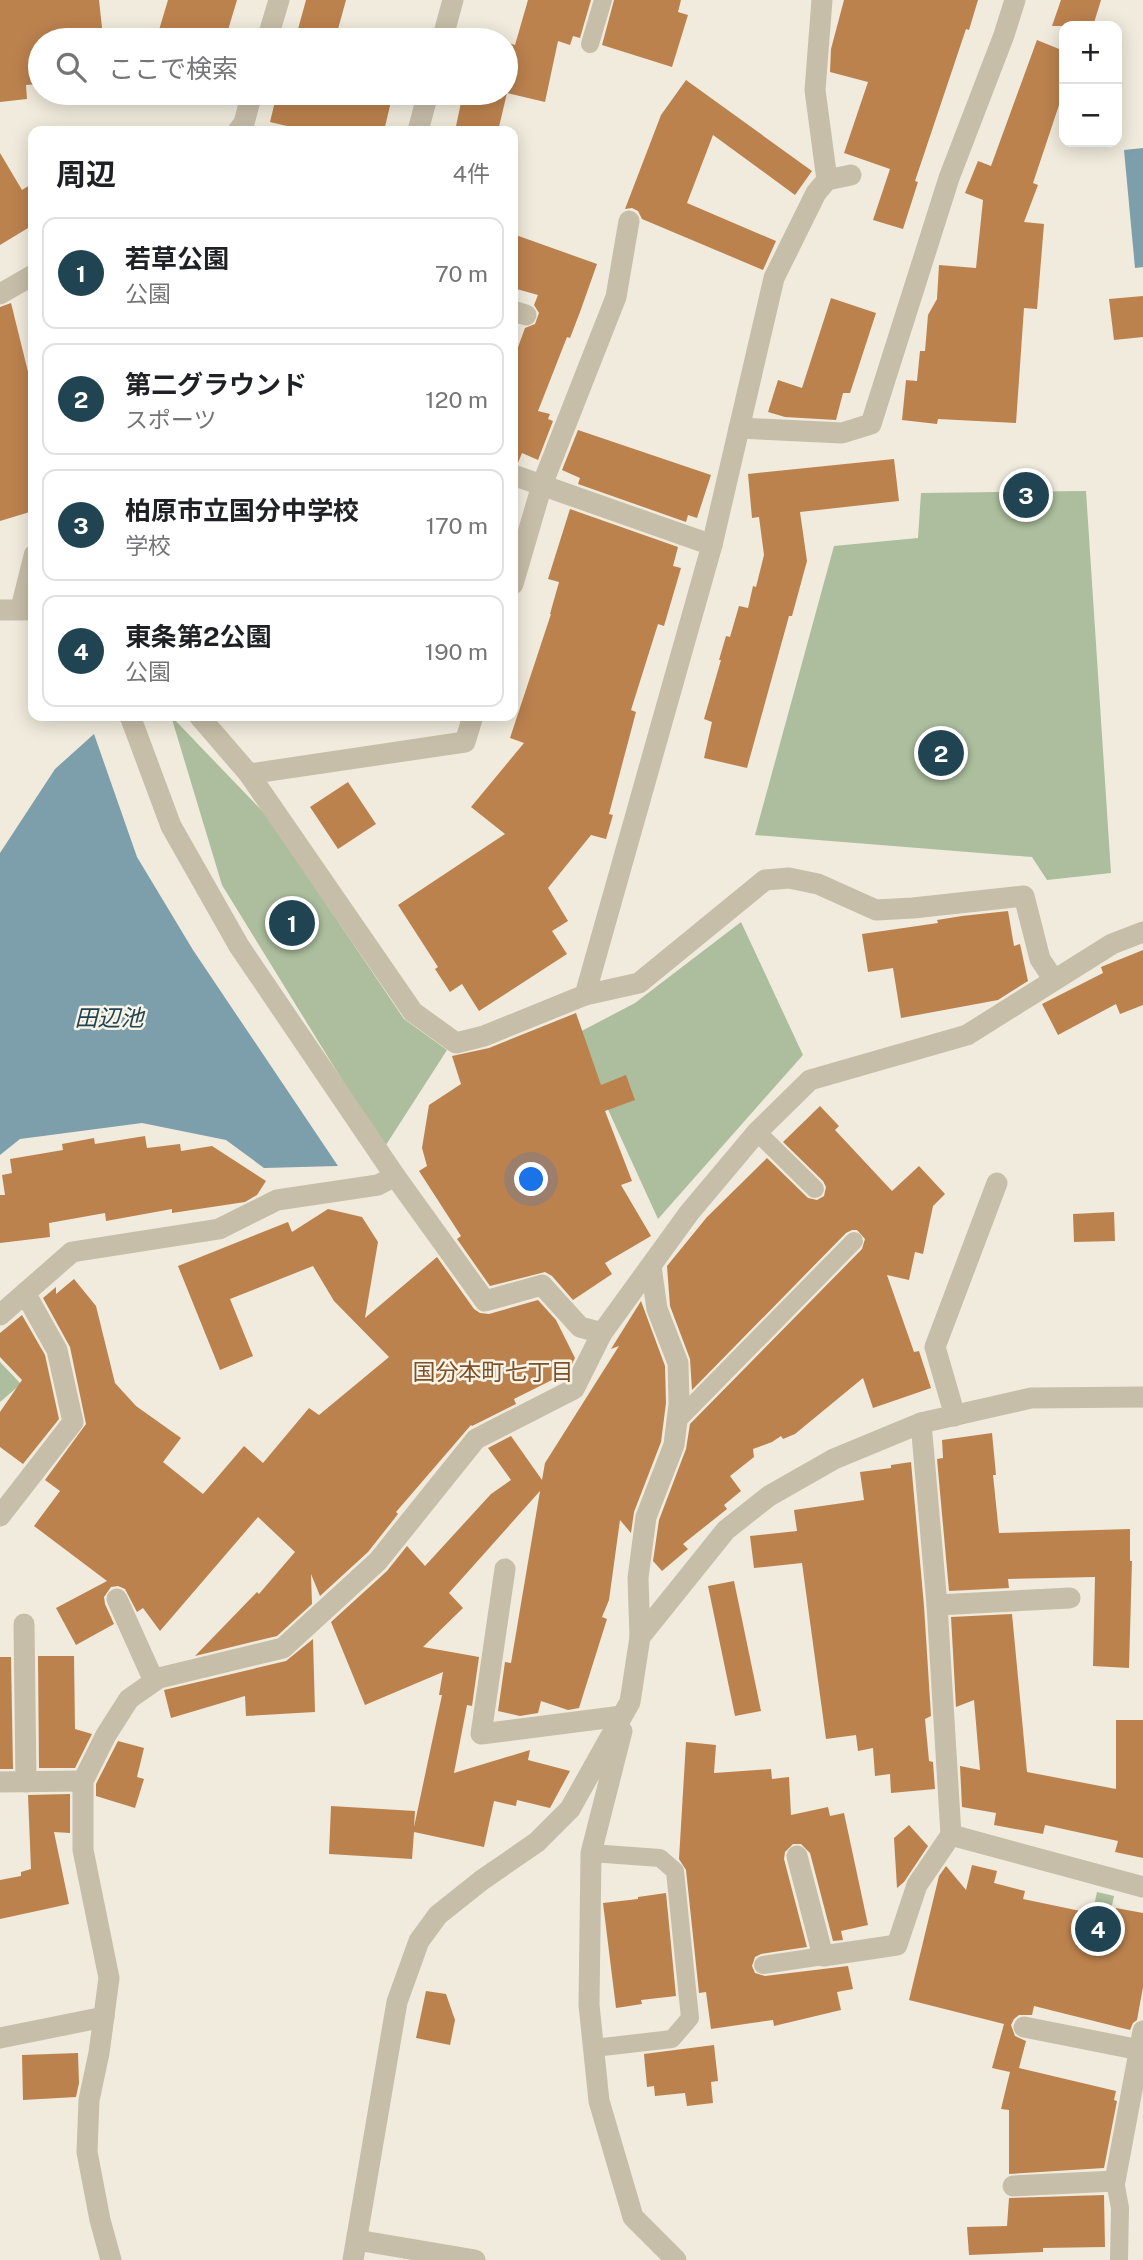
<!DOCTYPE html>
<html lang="ja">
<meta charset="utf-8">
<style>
body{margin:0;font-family:"Public Sans","Noto Sans JP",sans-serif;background:#f2f2f2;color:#202124}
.controls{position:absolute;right:21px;top:21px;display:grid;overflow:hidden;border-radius:14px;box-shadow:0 4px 18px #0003}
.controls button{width:63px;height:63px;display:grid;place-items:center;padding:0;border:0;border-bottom:2px solid #e0e0e0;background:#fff;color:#202124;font:35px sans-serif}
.you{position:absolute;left:532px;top:1180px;width:24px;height:24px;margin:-18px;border:5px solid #fff;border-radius:50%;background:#1a73e8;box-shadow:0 0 0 10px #1a73e833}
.badge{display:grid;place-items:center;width:46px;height:46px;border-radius:50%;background:#214453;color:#fff;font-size:23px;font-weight:700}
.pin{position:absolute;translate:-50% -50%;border:4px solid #fff;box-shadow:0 2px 7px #0006}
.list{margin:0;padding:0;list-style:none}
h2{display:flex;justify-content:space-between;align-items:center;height:91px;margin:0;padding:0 28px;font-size:30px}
h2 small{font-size:23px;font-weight:400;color:#757577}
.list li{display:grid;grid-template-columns:46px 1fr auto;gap:21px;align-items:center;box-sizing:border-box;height:112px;margin:0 14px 14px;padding:0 14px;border:2px solid #e0e0e0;border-radius:14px}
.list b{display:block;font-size:26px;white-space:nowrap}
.list p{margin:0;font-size:23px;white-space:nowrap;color:#757577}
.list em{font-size:23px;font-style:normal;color:#757577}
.icon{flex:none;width:38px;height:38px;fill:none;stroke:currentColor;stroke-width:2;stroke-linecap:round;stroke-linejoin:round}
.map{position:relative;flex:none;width:1143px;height:2260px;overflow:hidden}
.search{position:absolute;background:#fff;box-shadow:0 4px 18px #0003;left:28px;top:28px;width:490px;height:77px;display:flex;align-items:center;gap:18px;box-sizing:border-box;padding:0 24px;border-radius:38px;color:#757577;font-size:26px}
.panel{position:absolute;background:#fff;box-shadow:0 4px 18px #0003;left:28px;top:126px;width:490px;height:595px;border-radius:14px}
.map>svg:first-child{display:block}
.green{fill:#acbe9d}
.water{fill:#7d9fab}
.building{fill:#bc824e}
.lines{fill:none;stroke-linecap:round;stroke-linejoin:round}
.lane{stroke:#c7bea9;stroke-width:18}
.street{stroke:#c7bea9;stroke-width:21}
.labels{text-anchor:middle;stroke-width:5;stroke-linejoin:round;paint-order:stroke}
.water-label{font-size:23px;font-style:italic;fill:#214453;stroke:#f8f4e8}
.neighbourhood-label{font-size:23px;fill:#7d5028;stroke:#f8f4e8}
</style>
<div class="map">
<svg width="1143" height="2260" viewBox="0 0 1143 2260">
<rect width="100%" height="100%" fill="#f0ebdc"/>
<g class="green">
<polygon points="1086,491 1111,873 1047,880 1032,857 755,835 834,546 918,538 921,493"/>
<polygon points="171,716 266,815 404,1019 447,1050 384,1148 222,885"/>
<polygon points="741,922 803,1055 658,1219 574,1035 635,1003"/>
<polygon points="0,1362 21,1384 0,1402"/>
<polygon points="1097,1892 1114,1896 1099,1967 1082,1963"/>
</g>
<g class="water">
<polygon points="1143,148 1143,267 1135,268 1124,150"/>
<polygon points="94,734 137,857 193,950 338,1166 264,1168 226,1140 142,1123 20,1139 0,1155 0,853 55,769"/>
</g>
<g class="building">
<polygon points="0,0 99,0 103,37 40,40 40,84 26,85 27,99 0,102"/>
<polygon points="168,0 237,0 225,40 156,40"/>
<polygon points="306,0 346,0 335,40 295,40"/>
<polygon points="528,0 591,0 580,38 573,36 570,45 558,41 545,102 507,93 498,131 455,131 463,93 506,93 506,42 515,45"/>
<polygon points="614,0 681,0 678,12 688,15 672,67 602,45"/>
<polygon points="844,0 978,0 969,30 966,29 915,181 918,182 903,229 873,220 890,169 844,153 868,82 830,72 831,49"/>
<polygon points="1061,0 1101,0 1093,26 1052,26"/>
<polygon points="1037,40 1064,51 1064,90 1033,183 1038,185 1024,222 1044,224 1037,309 1024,308 1016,423 938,419 937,424 902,420 906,380 917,381 920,351 925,351 928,315 937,299 939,265 976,268 983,200 965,193 978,161 991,166"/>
<polygon points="686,80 812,171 795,195 713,135 687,203 776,241 763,270 642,219 638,211 632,208 625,209 661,115"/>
<polygon points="277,93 314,93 353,102 355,93 393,93 384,131 308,131 270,122"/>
<polygon points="0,153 22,190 33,183 33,225 0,245"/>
<polygon points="513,234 597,264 580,312 570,338 567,337 538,411 550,414 548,419 553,421 538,460 522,453 518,463 513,462 513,361 525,328 535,324 539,313 534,305 538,295 513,288"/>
<polygon points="1143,296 1143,337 1114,340 1109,299"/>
<polygon points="831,298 876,313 850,393 843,393 836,420 785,417 768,412 778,380 802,388"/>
<polygon points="11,303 33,392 33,511 0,521 0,307"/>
<polygon points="578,430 711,475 697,518 688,515 686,522 578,484 580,478 562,470"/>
<polygon points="894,459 899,501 800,512 807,561 792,616 789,616 747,768 704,758 712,722 704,719 721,660 719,660 726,636 730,637 739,606 748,608 753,586 756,587 764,555 759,517 752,518 748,474"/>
<polygon points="570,509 678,547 673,566 681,568 664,626 658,624 631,710 636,712 609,814 613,815 606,839 591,835 548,888 568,921 552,931 567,954 479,1011 462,984 450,992 435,969 438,967 398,905 505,834 471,807 524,743 510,738 551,614 550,614 559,582 548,579"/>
<polygon points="348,782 376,824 338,849 310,807"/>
<polygon points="1008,911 1014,946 1020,944 1028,981 998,1000 901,1018 893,968 868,972 862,934 938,923 937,920 962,916"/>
<polygon points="1143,950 1143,1005 1120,1014 1116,1004 1058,1035 1042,1004 1103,973 1101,967"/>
<polygon points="576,1013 601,1085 626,1075 635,1100 605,1111 632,1181 621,1185 651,1236 605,1263 612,1274 573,1300 552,1276 545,1272 490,1286 457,1239 461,1236 419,1171 427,1166 422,1148 429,1105 461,1084 452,1056 489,1048"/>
<polygon points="820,1106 839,1126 835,1130 892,1191 919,1166 945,1194 933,1206 923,1254 915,1252 909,1280 887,1275 914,1352 919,1351 931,1388 873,1408 863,1378 795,1434 783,1439 781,1436 772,1442 753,1449 754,1457 730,1476 741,1491 724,1505 727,1509 683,1544 688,1549 662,1571 653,1561 659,1520 686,1449 690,1424 862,1249 865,1239 857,1230 852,1230 846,1233 692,1390 690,1359 670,1306 667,1266 707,1217 767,1158 808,1198 817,1200 824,1196 826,1187 823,1181 783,1142"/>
<polygon points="145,1136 147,1148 180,1144 181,1151 212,1146 266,1181 257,1195 245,1202 172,1213 172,1209 106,1221 105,1213 49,1223 50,1237 0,1243 0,1195 5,1195 2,1175 12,1173 10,1159 63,1150 62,1144 94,1138 95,1144"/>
<polygon points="328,1209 362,1217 378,1242 365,1318 437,1257 474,1309 480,1313 489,1314 538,1300 556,1320 575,1358 568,1372 514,1399 516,1404 472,1426 471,1425 396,1512 398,1514 368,1552 320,1596 311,1574 312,1604 277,1636 195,1656 257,1592 259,1594 295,1552 258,1517 160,1631 143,1608 137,1612 125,1589 118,1586 111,1587 104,1597 105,1604 114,1624 76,1645 56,1608 107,1581 34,1526 60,1491 45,1480 86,1424 70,1347 43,1298 56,1287 56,1294 74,1279 96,1306 115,1383 136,1406 181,1438 163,1462 203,1494 244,1446 263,1463 309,1408 319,1415 389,1357 334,1301 313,1266 230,1299 253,1356 220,1370 178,1266 288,1222 292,1232"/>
<polygon points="1114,1212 1115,1241 1074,1242 1073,1214"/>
<polygon points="641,1301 665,1366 666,1403 661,1442 634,1512 631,1533 620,1520 609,1600 602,1617 607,1619 579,1708 568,1710 541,1701 538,1713 520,1716 498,1711 505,1662 511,1663 540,1491 449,1593 463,1608 423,1647 479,1657 472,1706 467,1705 454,1773 530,1750 528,1760 570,1771 550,1808 517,1800 516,1806 494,1801 484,1847 414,1832 412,1859 329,1854 331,1806 415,1811 414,1827 442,1695 439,1695 443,1672 365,1705 331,1622 387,1571 407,1546 425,1566 491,1494 511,1480 488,1448 511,1436 542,1480 545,1463 619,1346 611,1349"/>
<polygon points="22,1315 45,1355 59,1419 23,1464 0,1447 0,1412 22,1380 0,1357 0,1333"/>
<polygon points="992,1433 996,1475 993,1475 999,1533 1130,1529 1130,1561 1132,1561 1129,1668 1093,1666 1095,1577 1008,1579 1009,1588 949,1591 937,1459 943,1458 942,1440"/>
<polygon points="911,1462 924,1606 931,1716 925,1719 929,1761 933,1762 935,1789 891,1793 890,1774 875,1776 873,1748 858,1751 856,1735 826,1739 802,1563 754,1568 750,1536 797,1531 794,1510 864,1500 860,1472 891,1468 891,1465"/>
<polygon points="734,1581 761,1711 735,1716 708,1586"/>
<polygon points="1012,1614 1027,1772 1116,1789 1116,1720 1143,1720 1143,1858 1115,1852 1118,1841 1045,1825 1043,1834 994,1825 996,1813 962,1807 960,1766 980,1770 974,1700 956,1707 951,1617"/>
<polygon points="313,1639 315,1712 246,1716 245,1696 171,1718 164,1690 286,1661"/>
<polygon points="38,1656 74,1656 75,1729 92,1734 75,1768 39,1768"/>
<polygon points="0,1657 11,1657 13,1769 0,1769"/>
<polygon points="118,1741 144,1748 137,1777 144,1779 135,1808 96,1796 96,1784"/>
<polygon points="686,1742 716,1745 714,1773 771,1769 772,1779 789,1777 791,1815 828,1807 830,1816 844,1813 868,1925 841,1931 843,1940 833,1941 810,1853 801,1844 793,1844 785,1852 784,1859 807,1947 761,1954 755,1957 752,1966 755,1973 765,1976 848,1966 853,1989 837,1992 841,2010 774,2026 773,2020 711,2029 706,1992 699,1993 686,1870 679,1859"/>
<polygon points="70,1794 70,1833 54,1832 69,1904 0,1919 0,1880 21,1876 21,1872 31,1869 28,1795"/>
<polygon points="909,1825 928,1846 904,1882 897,1888 894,1838"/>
<polygon points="972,1865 997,1871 994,1883 1025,1891 1023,1899 1114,1918 1116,1908 1143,1913 1143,1987 1137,2020 1133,2023 1130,2030 1034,2006 1032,2015 1019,2015 1014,2019 1011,2025 1015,2036 1026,2041 1019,2068 1116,2091 1114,2100 1117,2101 1104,2168 1009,2174 1009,2110 1001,2109 1010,2072 992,2068 1004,2024 909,2000 939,1876 946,1866 966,1890"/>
<polygon points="666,1893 676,1996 641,2000 642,2004 616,2008 603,1903 638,1899 638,1897"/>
<polygon points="426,1991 446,1994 455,2020 450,2045 416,2038"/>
<polygon points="714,2045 718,2081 711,2082 713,2103 687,2106 685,2093 655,2096 654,2086 647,2087 644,2054"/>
<polygon points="78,2053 79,2083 76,2097 23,2100 22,2055"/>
<polygon points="1104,2195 1105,2247 1043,2248 1043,2252 969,2255 967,2227 1007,2226 1009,2198"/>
</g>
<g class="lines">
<g class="lane">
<polyline points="590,44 603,0"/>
<polyline points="19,610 33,554"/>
<polyline points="757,1132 815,1189"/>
<polyline points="677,1421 854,1241"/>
<polyline points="591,1853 660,1858 675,1871 690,2018 672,2039 594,2048"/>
<polyline points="763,1965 823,1956"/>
<polyline points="1115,2181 1120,2208 1119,2260"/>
</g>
<g class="street">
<polyline points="822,0 815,90 827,180"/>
<polyline points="267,40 279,0"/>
<polyline points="442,40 453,0"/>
<polyline points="238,131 244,123 252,93"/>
<polyline points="418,131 428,93"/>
<polyline points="0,294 33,275"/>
<polyline points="513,311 526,315"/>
<polyline points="739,428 842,433 871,424 949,178 1004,35 1015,0"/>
<polyline points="712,545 774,278 816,193 827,180 851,175"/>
<polyline points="513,584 542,485 616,297 629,221"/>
<polyline points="0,610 33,610"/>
<polyline points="130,716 171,826 239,946 395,1176 485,1301 542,1285 580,1327 602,1333"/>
<polyline points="199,716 249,774"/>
<polyline points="473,716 465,742 249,774 413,1012 456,1043 484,1036 585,995 712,545 513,475"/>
<polyline points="585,995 639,983 765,880 789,878 818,884 876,910 913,908 1024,896 1040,959 1054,980"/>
<polyline points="0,1315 72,1252 219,1229 277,1200 378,1185 395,1176"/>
<polyline points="955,1416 935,1347 997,1183"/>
<polyline points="921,1423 937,1605 951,1835 1143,1887"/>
<polyline points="0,1516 73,1422 57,1350 25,1293"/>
<polyline points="505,1569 481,1734 622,1716"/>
<polyline points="117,1599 154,1681"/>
<polyline points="937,1605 1070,1598"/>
<polyline points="24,1624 26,1782"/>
<polyline points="640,1637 638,1578 646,1517 674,1445 679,1404 678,1363 657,1309 651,1266"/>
<polyline points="622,1731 591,1853 589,2005 599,2101 633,2217 676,2260"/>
<polyline points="0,1782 83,1781"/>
<polyline points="797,1856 823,1956 897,1945 917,1885 951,1835"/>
<polyline points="1024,2027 1140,2050"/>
<polyline points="0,2038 104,2017"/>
<polyline points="1013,2186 1115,2181 1143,2031"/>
<polyline points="357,2240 475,2260"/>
<polyline points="111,2260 100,2220 87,2152 89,2100 99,2053 109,1978 83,1850 83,1781 106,1735 129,1699 159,1678 283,1648 378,1561 476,1439 574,1389 602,1333 689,1213 757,1132 810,1080 967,1035 1112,944 1143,932"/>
<polyline points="353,2260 397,2002 419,1941 438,1915 482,1880 537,1842 570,1809 630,1702 640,1637 726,1530 769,1496 834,1459 921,1423 1031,1398 1143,1397"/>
</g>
</g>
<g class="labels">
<g class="water-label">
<text x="109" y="1026">田辺池</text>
</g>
<g class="neighbourhood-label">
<text x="493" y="1380">国分本町七丁目</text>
</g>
</g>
</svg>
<div class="controls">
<button>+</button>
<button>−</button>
</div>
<div class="you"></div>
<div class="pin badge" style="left:292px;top:923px">1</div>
<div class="pin badge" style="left:941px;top:753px">2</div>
<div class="pin badge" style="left:1026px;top:495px">3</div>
<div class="pin badge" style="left:1098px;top:1929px">4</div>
<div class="search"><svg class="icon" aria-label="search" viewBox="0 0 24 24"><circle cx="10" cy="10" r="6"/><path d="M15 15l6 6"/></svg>ここで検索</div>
<section class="panel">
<h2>周辺<small>4件</small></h2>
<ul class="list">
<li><span class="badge">1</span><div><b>若草公園</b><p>公園</p></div><em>70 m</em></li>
<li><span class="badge">2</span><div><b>第二グラウンド</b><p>スポーツ</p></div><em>120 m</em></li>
<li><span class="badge">3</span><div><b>柏原市立国分中学校</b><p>学校</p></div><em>170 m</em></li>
<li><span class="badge">4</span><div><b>東条第2公園</b><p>公園</p></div><em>190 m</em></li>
</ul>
</section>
</div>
